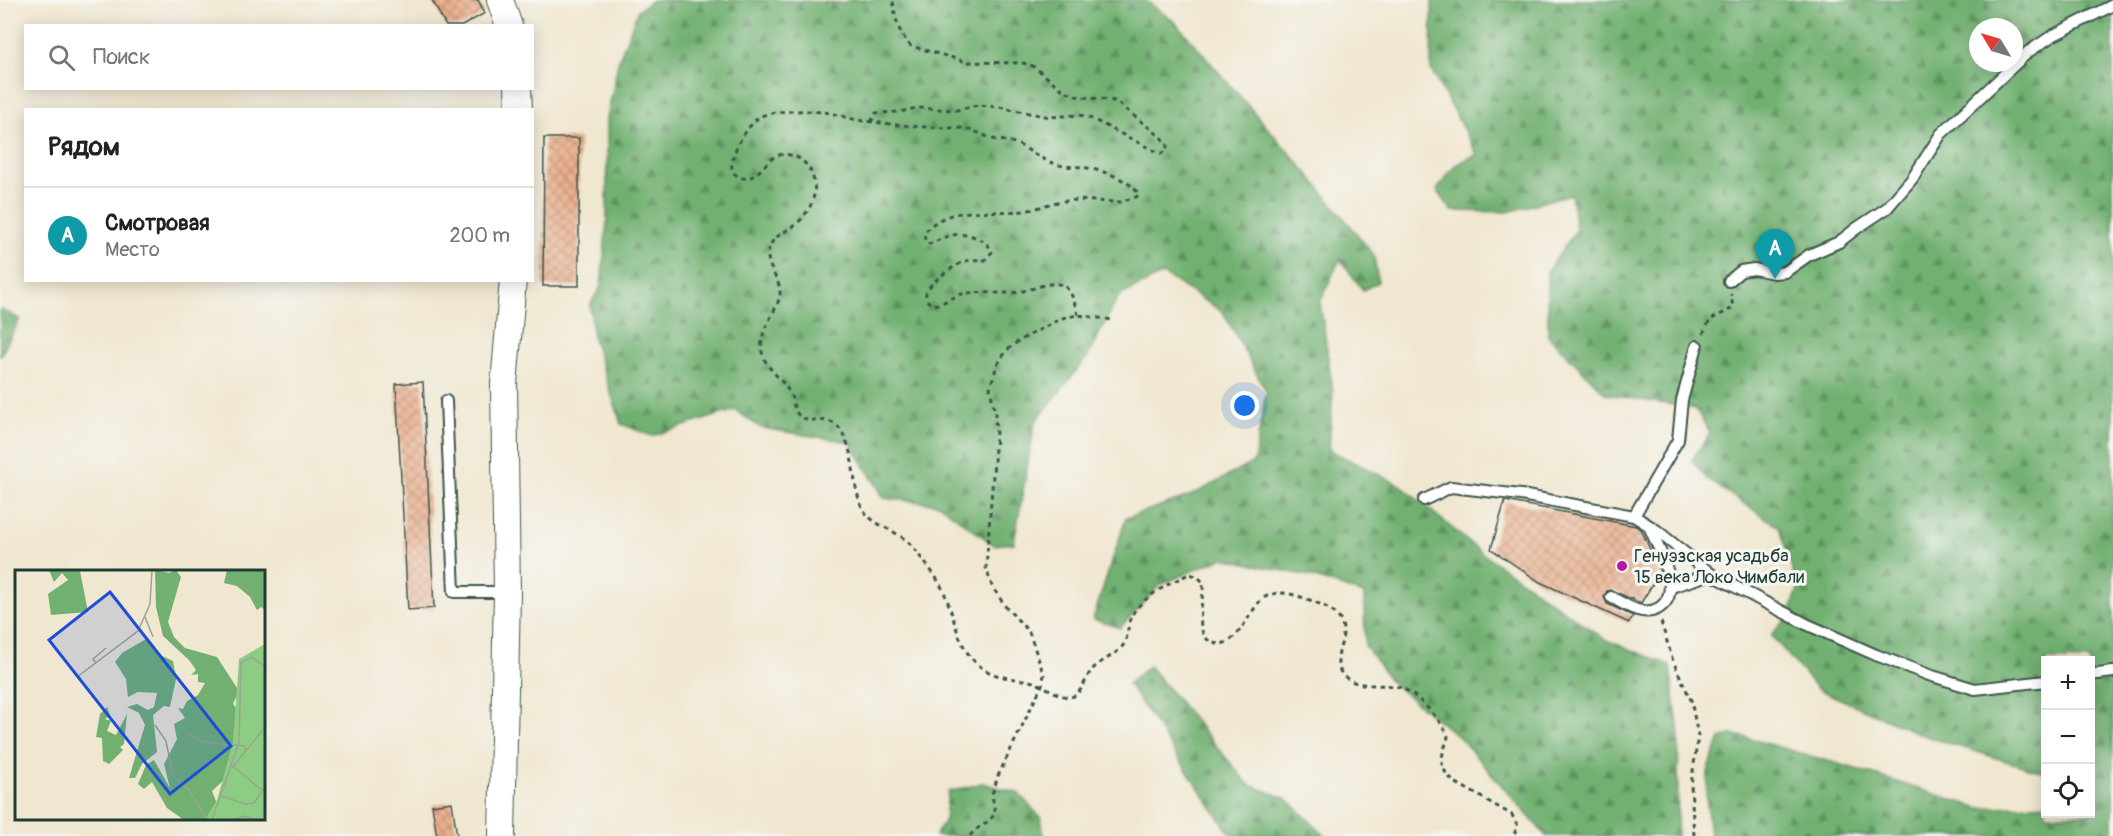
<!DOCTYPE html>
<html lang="ru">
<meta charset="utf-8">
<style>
body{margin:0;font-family:Pangolin,sans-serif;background:#f2f2f2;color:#222}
.controls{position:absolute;right:18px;bottom:18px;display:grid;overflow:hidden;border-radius:0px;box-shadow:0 3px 15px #0003}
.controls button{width:54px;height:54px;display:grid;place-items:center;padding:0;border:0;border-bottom:2px solid #e0e0e0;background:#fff;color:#222;font:30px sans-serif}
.compass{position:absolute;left:1969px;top:18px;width:54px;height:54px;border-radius:50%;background:#fff;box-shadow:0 3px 15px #0003;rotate:308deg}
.you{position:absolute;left:1245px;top:406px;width:21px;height:21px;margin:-15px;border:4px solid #fff;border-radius:50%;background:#1a73e8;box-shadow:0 0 0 9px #1a73e833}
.badge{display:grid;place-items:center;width:39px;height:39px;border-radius:50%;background:#b45309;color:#fff;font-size:20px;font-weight:700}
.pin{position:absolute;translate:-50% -50px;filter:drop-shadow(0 2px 3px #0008)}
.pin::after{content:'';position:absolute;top:32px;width:21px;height:18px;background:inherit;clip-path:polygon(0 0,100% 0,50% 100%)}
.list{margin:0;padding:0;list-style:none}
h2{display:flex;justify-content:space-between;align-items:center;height:78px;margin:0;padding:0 24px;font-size:26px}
h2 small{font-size:20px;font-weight:400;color:#767676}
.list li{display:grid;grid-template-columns:39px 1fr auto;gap:18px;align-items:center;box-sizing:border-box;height:96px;padding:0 24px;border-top:2px solid #e0e0e0}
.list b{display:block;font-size:22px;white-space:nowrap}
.list p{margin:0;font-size:20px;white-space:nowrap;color:#767676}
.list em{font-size:20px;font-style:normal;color:#767676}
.icon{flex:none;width:33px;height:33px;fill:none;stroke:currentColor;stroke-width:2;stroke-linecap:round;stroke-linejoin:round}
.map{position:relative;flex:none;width:2113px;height:836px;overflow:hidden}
.search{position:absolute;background:#fff;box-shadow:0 3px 15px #0003;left:24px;top:24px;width:510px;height:66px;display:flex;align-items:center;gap:15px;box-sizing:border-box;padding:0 21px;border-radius:0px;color:#767676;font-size:22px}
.panel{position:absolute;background:#fff;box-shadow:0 3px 15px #0003;left:24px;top:108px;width:510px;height:174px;border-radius:0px}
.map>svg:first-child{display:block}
.forest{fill:url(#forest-firs);stroke:#487652;stroke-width:1.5;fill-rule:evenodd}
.building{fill:url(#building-cross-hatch)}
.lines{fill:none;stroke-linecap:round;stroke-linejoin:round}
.service-casing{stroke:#3e564b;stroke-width:14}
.tertiary-casing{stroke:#3e564b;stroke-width:28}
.path{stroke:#3e564b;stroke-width:3;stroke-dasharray:4.5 4.5;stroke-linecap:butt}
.service{stroke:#fff;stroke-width:10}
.tertiary{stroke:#fff;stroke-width:26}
.poi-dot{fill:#b5179e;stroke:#f6f6f2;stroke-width:2}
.labels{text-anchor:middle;stroke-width:6;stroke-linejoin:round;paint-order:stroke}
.poi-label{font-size:18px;fill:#1f3d34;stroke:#f6f6f2;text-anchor:start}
.inset-road{fill:none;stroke:#9ca392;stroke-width:1.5}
.view{fill:#1d4ed8;fill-opacity:0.15;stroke:#1d4ed8;stroke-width:3}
.inset-edge{fill:none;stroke:#1f3d34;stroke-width:3}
</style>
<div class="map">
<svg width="2113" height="836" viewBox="0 0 2113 836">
<defs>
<pattern id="forest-firs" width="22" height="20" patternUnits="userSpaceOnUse" patternTransform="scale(1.5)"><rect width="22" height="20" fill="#71b071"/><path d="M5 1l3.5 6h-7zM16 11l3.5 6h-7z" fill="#5c905e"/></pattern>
<pattern id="building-cross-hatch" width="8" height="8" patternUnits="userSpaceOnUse" patternTransform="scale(1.5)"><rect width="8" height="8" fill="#ebb08e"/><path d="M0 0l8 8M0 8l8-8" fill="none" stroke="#be9075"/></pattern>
</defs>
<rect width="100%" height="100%" fill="#f6f6f2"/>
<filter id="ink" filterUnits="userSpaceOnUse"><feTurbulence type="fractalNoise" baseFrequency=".0167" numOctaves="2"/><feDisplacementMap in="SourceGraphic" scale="12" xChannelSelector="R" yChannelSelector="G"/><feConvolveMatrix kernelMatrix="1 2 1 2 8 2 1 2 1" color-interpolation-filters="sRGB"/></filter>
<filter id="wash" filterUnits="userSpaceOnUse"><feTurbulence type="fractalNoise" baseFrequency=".008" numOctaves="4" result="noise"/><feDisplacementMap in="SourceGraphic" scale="24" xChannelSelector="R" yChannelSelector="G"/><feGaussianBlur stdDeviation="1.35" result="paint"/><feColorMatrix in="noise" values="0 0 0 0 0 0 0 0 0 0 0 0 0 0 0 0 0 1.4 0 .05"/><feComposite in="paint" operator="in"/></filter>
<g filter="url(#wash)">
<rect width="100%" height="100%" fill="#f0e7d0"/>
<g class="forest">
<polygon points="653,0 777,0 842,3 850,0 1145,0 1175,22 1308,174 1374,255 1378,282 1363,290 1340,259 1320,302 1333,391 1329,450 1400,485 1482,553 1606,640 1670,665 1679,734 1677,836 1546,836 1460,738 1392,683 1365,646 1364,594 1309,576 1222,558 1160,585 1120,628 1093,619 1126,518 1194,494 1254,462 1266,391 1223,312 1163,274 1119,296 1088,356 1035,422 1014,543 994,545 938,504 884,498 850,442 761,428 735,410 652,436 621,424 593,338 590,305 601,287 607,221 607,119 618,62 638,10"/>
<path d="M 1432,0 L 2113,0 L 2113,836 L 1710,836 L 1706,795 L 1709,765 L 1720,739 L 1733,734 L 1846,766 L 1979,808 L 2045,804 L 2046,814 L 2090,814 L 2090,660 L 2046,660 L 2045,773 L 1925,736 L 1817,689 L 1771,635 L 1789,616 L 1798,589 L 1779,527 L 1707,479 L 1692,460 L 1710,433 L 1696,409 L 1606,394 L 1548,336 L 1547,272 L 1576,230 L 1571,194 L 1508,212 L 1452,211 L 1437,190 L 1455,165 L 1477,154 L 1431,70 ZM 1978,27 L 2014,27 L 2014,63 L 1978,63 Z"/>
<polygon points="0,309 20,319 0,357"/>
<polygon points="1149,666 1248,784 1287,799 1325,836 1233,836 1226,828 1128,684"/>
<polygon points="982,783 1018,793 1041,818 1044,836 935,836 945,820 948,792"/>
</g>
<g id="blocks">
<g class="building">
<polygon points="432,0 478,0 485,13 462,26 446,26"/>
<polygon points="544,138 579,138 579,286 543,286"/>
<polygon points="423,382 434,608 408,610 396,384"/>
<polygon points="1505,501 1636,526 1641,529 1660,572 1641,603 1611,590 1607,591 1604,597 1607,604 1633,616 1629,623 1540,582 1491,549"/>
<polygon points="452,802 457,836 437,836 432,805"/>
</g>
</g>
</g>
<g filter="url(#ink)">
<use href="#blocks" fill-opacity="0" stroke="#3e564b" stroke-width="1.5"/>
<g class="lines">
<g class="service-casing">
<g id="service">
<polyline points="1729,281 1741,271 1754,269 1774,273 1785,272 1809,255 1839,242 1857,228 1887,208 1912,179 1941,134 2028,52 2052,36 2113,5"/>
<polyline points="446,401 454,592 507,592"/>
<polyline points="1424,500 1451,487 1521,495 1634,516 1656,530 1711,574 1806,624 1876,655 1929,675 1975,689 2046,681"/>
<polyline points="1634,516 1678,440 1682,400 1697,346"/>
<polyline points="1671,587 1711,574"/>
<path d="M 1611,597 C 1624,604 1643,618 1659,608 C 1685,592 1657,547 1649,526"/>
<polyline points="2090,675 2113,672"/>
</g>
</g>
<g class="tertiary-casing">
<g id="tertiary">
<polyline points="500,0 509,26"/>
<polyline points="518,88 519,110"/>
<polyline points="502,836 507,592 504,384 513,280"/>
</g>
</g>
<g class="path">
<path d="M 871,122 L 876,113 L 900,112 L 917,108 L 957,110 L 978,105 L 999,107 L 1050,117 L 1078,115 L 1086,116 L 1161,154 L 1167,149 L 1167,145 L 1161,137 L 1115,101 L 1076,96 L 1063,90 L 1033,66 L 1023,63 L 967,62 L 911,46 C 898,34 895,17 893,0"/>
<path d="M 1078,315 C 1075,306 1073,292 1064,286 C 1053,279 1035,289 1023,291 C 1004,296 982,290 962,294 C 952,297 944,304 932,305 C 928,302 925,299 926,293 C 928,283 956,264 966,261 C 972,259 979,260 985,260 L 992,252 C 986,236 963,232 948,236 C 942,238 936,242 929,244 L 925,240 L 924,234 C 944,203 993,214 1024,211 C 1038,209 1051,202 1064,201 C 1082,199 1101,202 1120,202 L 1136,197 L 1139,195 C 1130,178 1100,170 1082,167 C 1072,166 1062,167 1053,163 C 1041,159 1032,152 1021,146 C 1012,141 1003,141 993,139 C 981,135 972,128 959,128 C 927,128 896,125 865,121 C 852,120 841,115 829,113 C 814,110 770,109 758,118 C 747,126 723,163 735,174 C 738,177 743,179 748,178 C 764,174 768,150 790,155 C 798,157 803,160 808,167 C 813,174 816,186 814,194 C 813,205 803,219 795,225 C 786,232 772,236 769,249 C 764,264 778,276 780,290 C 782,307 758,327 762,352 C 766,370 783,378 790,394 C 795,403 792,413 803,418 C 814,423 827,416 837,426 C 857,447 850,484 863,509 C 871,524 890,528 903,538 C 909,542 914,548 918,554 C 927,565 937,577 943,590 C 955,615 957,650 981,667 C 995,678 1012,678 1029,681 C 1042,683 1058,697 1069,697 C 1081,697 1085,679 1091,671 C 1099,661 1111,658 1120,649 C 1128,641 1127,633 1129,623 C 1133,601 1170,583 1189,574 L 1197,576 L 1203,582 C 1205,598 1192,632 1211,642 C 1234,653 1248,614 1260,601 C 1265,596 1273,593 1280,593 C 1292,593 1304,598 1315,602 C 1371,624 1322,654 1344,676 C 1358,690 1385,682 1402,688 C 1416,694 1444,722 1448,737 C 1442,757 1436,764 1453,781 L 1512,815 L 1518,826 L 1513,836"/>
<polyline points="1703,334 1710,320 1733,308 1731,294"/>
<polyline points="1661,622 1673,661 1691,700 1698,736 1691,785 1694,836"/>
<path d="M 970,836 C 977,826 989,824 995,813 L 992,794 L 998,776 L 1042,685 L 1044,675 L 1029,632 L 1005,606 L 992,586 L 986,568 L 996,435 L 995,413 L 990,388 L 997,365 L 1007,350 L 1020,340 L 1062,318 L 1078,315 L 1113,320"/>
</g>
<use href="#service" class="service"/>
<use href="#tertiary" class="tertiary"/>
</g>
</g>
<circle class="poi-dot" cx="1622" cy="566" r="6"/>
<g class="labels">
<g class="poi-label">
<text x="1634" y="562">Генуэзская усадьба<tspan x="1634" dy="21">15 века Локо Чимбали</tspan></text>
</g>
</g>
<g transform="translate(15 570)">
<rect width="250" height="250" fill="#f0e7d0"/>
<path d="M 34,0 L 69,0 L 65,1 L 73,42 L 36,45 L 33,24 L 53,10 L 47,3 L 39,12 ZM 140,0 L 154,3 L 161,0 L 166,7 L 153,52 L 159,67 L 170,78 L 202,87 L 224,121 L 218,134 L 225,143 L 211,208 L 197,221 L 202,234 L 194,250 L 169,250 L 152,238 L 137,212 L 129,219 L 123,214 L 131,195 L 139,190 L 155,218 L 149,194 L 162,169 L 159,154 L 170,148 L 163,138 L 168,139 L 172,131 L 183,125 L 190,113 L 183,112 L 183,104 L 176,105 L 181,100 L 174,90 L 148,66 L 141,37 ZM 212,0 L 250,0 L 250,40 L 246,37 L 242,40 L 235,27 L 222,16 L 209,13 ZM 131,69 L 143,84 L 158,91 L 161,109 L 155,137 L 149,136 L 138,145 L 142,182 L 127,194 L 120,208 L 114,208 L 130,155 L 124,143 L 112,137 L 122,134 L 133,140 L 139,137 L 142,123 L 123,122 L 113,127 L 111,109 L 100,92 L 107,83 ZM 92,137 L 95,145 L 90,149 L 96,151 L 92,161 L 101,165 L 112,144 L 109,174 L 105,177 L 108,180 L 94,194 L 88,191 L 87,168 L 81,167 L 85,144 Z" fill="#71b071"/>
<path d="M 250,74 L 250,250 L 190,250 L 202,230 L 218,172 L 224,89 Z" fill="#8ccc83"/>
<path class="inset-road" d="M 130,47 L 138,67M 81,93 L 78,89 L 91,78M 62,107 L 123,61 L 135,34 L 137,0M 140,155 L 151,171 L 158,206 L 175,221 L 192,250M 173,164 L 188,172 L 229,176 L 232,181M 218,196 L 244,218 L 251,219M 217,198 L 251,156M 207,226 L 230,234 L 239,233 L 251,215M 197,250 L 224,172 L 226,92 L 237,87 L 251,98M 217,250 L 229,246 L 243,250"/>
<path class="view" d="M 95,22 L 216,176 L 155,224 L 34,70 Z"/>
<rect width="250" height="250" class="inset-edge"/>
</g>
</svg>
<div class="controls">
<button>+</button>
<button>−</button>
<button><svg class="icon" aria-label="locate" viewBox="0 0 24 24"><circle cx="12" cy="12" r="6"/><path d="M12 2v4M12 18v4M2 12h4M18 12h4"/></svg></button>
</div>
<svg class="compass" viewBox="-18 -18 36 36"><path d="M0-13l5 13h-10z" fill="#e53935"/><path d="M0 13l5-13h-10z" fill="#767676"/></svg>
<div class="you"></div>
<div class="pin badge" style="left:1775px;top:279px;background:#0f9aa8">A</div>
<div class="search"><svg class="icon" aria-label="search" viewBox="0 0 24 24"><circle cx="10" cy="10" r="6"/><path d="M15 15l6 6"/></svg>Поиск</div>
<section class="panel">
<h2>Рядом<small></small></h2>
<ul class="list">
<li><span class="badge" style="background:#0f9aa8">A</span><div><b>Смотровая</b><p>Место</p></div><em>200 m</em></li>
</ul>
</section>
</div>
